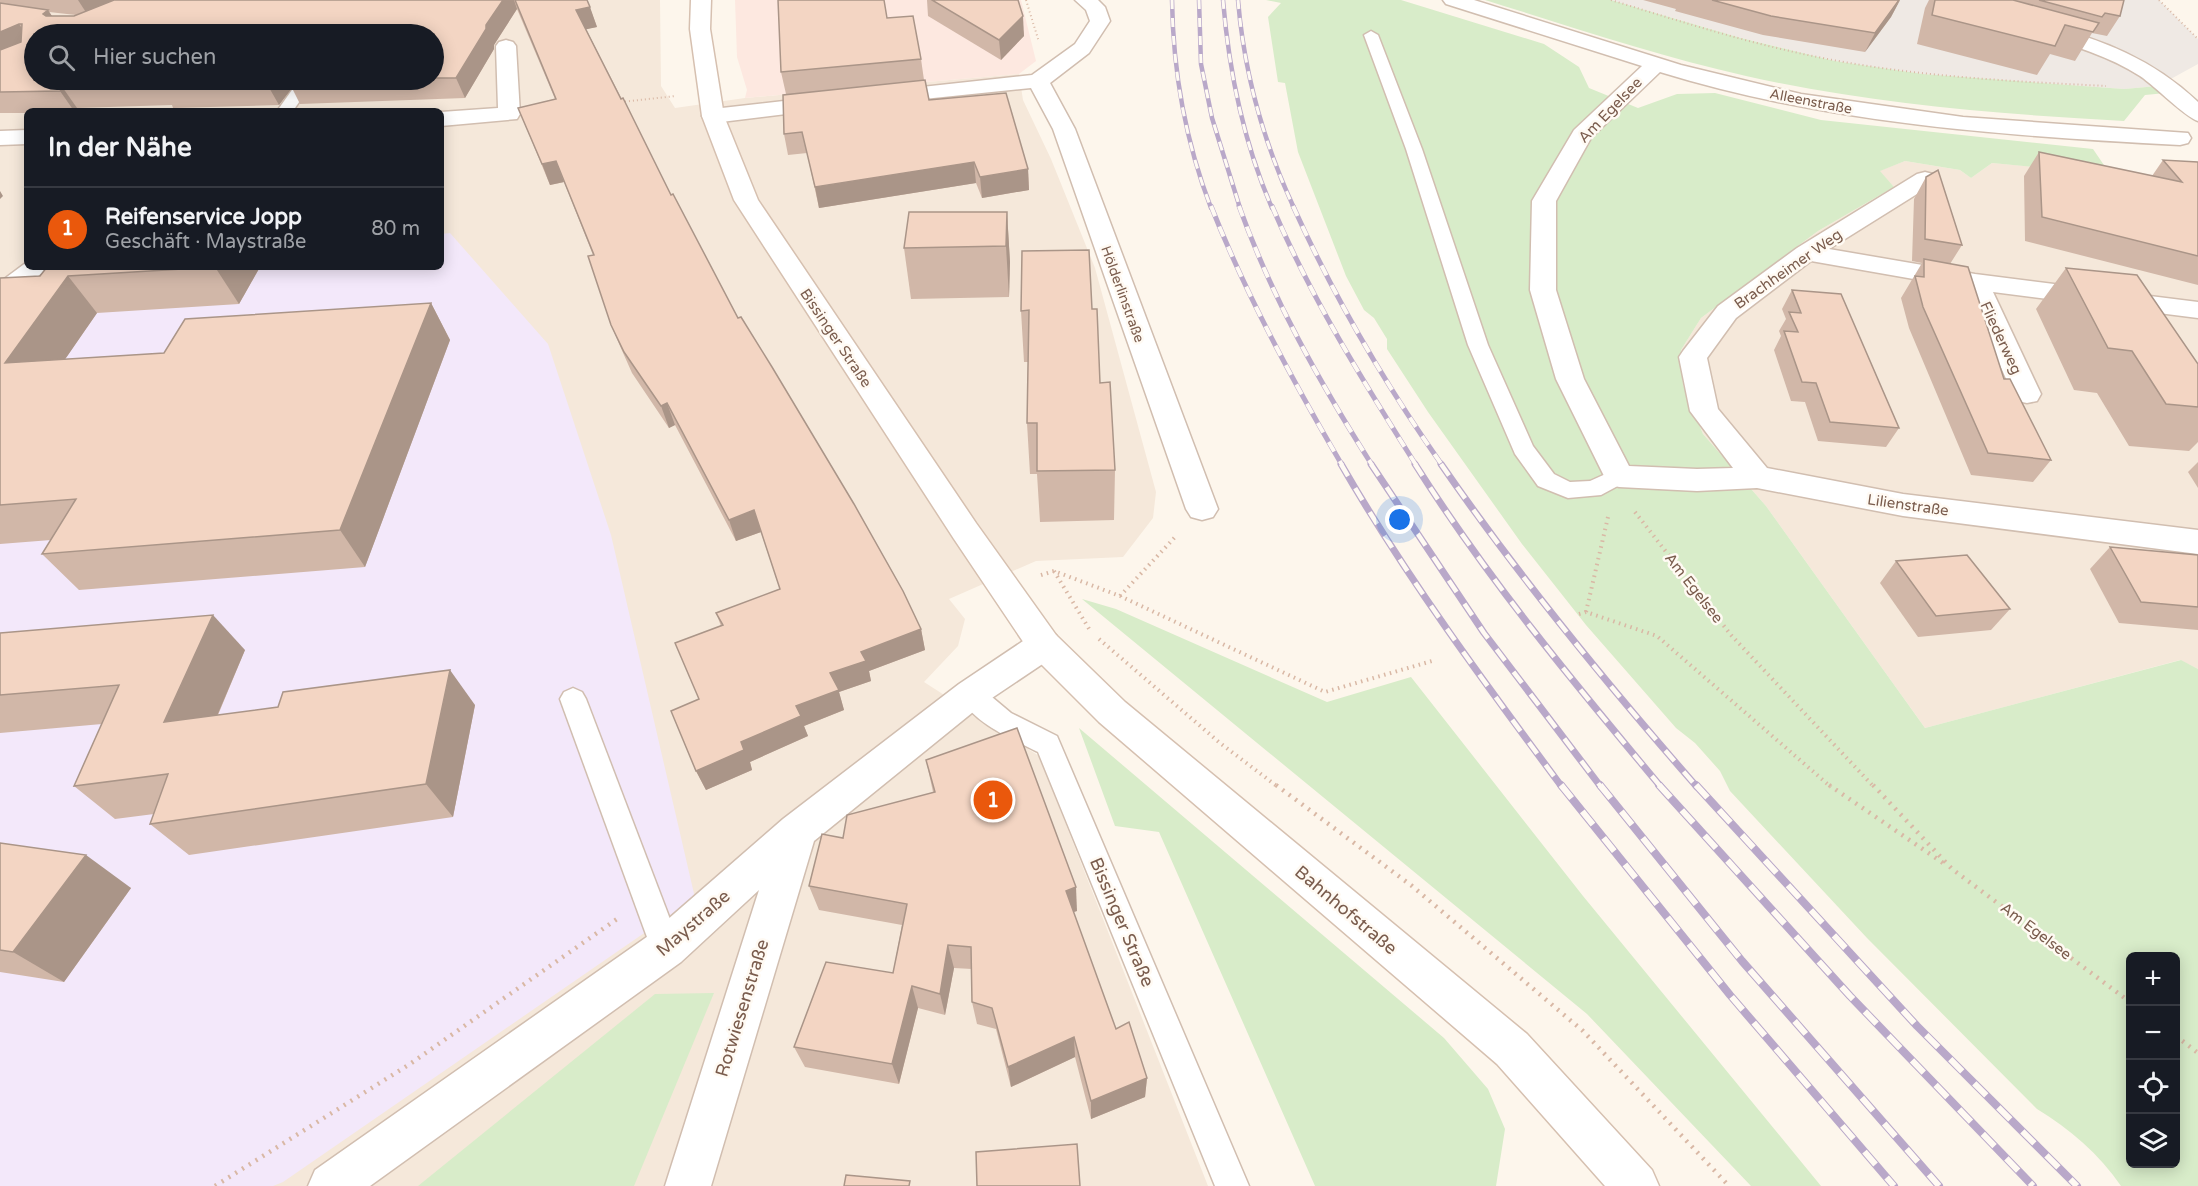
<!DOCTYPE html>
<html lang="de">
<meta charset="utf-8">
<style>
body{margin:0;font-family:"Varela Round",sans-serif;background:#20242c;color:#f1f3f6}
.controls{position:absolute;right:18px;bottom:18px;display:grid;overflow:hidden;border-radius:9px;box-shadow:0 3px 15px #0003}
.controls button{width:54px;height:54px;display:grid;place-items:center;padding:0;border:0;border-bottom:2px solid #363941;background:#171b24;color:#f1f3f6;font:30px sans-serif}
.you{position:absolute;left:1400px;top:520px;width:21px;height:21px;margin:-15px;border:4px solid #fff;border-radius:50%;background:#1a73e8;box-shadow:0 0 0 9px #1a73e833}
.badge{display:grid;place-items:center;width:39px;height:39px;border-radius:50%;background:#ea580c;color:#fff;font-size:20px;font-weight:700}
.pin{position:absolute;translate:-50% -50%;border:3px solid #fff;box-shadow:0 2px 6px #0006}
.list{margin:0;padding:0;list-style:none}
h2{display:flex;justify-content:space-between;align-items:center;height:78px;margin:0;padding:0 24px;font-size:26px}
h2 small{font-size:20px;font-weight:400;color:#9ea1a6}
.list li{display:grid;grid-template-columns:39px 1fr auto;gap:18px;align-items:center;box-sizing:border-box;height:84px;padding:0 24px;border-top:2px solid #363941}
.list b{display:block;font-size:22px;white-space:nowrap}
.list p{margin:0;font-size:20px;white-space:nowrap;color:#9ea1a6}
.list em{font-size:20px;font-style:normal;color:#9ea1a6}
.icon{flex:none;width:33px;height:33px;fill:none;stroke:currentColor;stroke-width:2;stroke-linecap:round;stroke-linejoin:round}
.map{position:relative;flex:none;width:2198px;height:1186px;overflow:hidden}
.search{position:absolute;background:#171b24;box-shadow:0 3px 15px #0003;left:24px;top:24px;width:420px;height:66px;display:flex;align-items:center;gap:15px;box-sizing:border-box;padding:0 21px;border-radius:33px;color:#9ea1a6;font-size:22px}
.panel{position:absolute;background:#171b24;box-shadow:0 3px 15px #0003;left:24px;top:108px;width:420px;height:162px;border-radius:9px}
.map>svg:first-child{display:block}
.residential{fill:#f5e8da;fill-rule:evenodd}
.commercial{fill:#fde8e0}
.industrial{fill:#efe9e4}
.education{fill:#f3e8fa}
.green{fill:#d8ecc9;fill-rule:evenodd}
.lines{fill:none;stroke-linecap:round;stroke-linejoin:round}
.service-casing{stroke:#d1beb0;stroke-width:3}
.minor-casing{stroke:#d1beb0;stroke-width:3}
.secondary-casing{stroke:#d6c0b0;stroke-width:3}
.path-far2{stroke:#d9b8a5;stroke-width:2;stroke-dasharray:1 3;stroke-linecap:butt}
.path-far1{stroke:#d9b8a5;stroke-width:4;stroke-dasharray:1.5 4.5;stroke-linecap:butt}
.path{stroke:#d9b8a5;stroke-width:4.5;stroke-dasharray:2 6;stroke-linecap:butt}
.service{fill:#fff;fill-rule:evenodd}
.minor{fill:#fff;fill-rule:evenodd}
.secondary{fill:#fff;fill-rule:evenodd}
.rail-far3-casing{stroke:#b9a8c9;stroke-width:4.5}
.rail-far2-casing{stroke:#b9a8c9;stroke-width:5}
.rail-far1-casing{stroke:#b9a8c9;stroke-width:7}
.rail-casing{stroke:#b9a8c9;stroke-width:8}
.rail-far3{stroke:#fffaf3;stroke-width:3;stroke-dasharray:9;stroke-linecap:butt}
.rail-far2{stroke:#fffaf3;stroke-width:4;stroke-dasharray:11;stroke-linecap:butt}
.rail-far1{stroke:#fffaf3;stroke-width:4.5;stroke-dasharray:14;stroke-linecap:butt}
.rail{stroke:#fffaf3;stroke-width:6;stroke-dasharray:17;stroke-linecap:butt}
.wall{fill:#d1b7a8;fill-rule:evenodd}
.shaded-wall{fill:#aa9588}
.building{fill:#f3d5c3;stroke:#aa9588;stroke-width:1.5}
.labels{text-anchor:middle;stroke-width:5;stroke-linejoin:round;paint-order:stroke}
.far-street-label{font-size:14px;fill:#7a5c4d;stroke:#fffaf3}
.street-label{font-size:15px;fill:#7a5c4d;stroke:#fffaf3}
.near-street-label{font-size:18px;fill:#7a5c4d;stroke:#fffaf3}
</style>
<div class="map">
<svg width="2198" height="1186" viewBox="0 0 2198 1186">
<rect width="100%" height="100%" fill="#fdf6ec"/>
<g class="residential">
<path d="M 0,0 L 660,0 L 661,86 L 675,108 L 745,98 L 1019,74 L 1023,100 L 1051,159 L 1095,268 L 1156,492 L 1153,518 L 1123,557 L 1036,561 L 949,599 L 965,619 L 958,646 L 924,682 L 1039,756 L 1208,1186 L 0,1186 ZM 34,34 L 434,34 L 434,80 L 34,80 ZM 27,111 L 441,111 L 441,267 L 27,267 Z"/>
<polygon points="1905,161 1960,170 1971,178 1992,163 2198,182 2198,669 2180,660 1925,728 1766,506 1703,434 1683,385 1681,350 1701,318 1818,231 1894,187 1879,171"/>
</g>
<polygon class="commercial" points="735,0 1021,0 1036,61 1019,74 745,98 747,90 737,57"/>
<polygon class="industrial" points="1611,0 2159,0 2198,39 2198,64 2158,86 2124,89 1923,74 1835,61 1741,38"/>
<polygon class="education" points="450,233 548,344 611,535 695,898 283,1182 273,1186 0,1186 0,306 53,267 441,267 441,234"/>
<g class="green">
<path d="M 1266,0 L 1401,0 L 1544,44 L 1579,67 L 1589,88 L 1638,108 L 1677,94 L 1715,93 L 1821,120 L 2093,149 L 2110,174 L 1992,163 L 1971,178 L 1960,170 L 1905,161 L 1880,171 L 1894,187 L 1818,231 L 1701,318 L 1681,350 L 1683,385 L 1703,434 L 1766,506 L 1925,728 L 2181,660 L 2198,669 L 2198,1186 L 2121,1186 C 2099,1154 2070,1129 2037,1109 L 1867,938 L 1730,791 L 1720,771 L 1695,743 L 1676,728 L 1586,625 L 1522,544 L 1428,412 L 1387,349 L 1387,339 L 1374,318 L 1364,310 L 1346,276 L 1298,152 L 1285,83 L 1278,82 L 1268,17 L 1281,3 ZM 2130,956 L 2176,956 L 2176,1164 L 2130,1164 Z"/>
<path d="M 1485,0 L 1611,0 L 1741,38 L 1835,61 L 1923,74 L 2124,89 L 2158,86 L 2166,93 L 2145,95 L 2124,121 C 1997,114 1871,104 1746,76 C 1658,56 1572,27 1485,0 Z"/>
<polygon points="1082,599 1116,609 1327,702 1411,677 1583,896 1821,1186 1751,1186 1587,1014"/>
<polygon points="1079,728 1444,1038 1488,1089 1505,1129 1496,1186 1315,1186 1159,832 1115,826"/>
<polygon points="714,993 634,1186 418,1186 655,994"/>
</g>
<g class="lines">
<g class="service-casing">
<g id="service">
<polygon points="1371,31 1378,35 1422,149 1488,345 1533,446 1554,474 1570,482 1590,481 1619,468 1627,471 1630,476 1627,481 1601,495 1568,498 1538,486 1515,454 1468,345 1406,149 1364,35"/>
<polygon points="299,80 314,80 293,111 277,111"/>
<path d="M 971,683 L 980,687 L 1011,713 L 1057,736 L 1249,1186 L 1215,1186 L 1038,752 C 1010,738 973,723 958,694 L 962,687 Z"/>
<polygon points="573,688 582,692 586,699 681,948 677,958 666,962 655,958 651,948 560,699 564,692"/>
</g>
</g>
<g class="minor-casing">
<g id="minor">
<polygon points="1075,0 1098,0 1105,7 1110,21 1089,53 1050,83 1075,129 1218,509 1213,517 1202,520 1191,517 1186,509 1053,129 1031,88 885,103 877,102 874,97 877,92 885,91 1032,75 1075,44 1090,21 1086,10"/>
<path d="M 1443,0 L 1474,0 L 1681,65 L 1801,94 L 1963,117 L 2188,133 L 2191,138 L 2188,143 L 2180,145 C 2005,136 1829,124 1660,72 L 1591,138 L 1556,201 L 1556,290 L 1584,379 L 1629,466 L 1697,469 L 1733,468 L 1690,411 L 1679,357 L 1683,351 L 1718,306 L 1797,248 L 1917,174 L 1925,172 L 1933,174 L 1937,179 L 1933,184 L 1829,249 L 1975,274 L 2198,302 L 2198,318 L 1993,292 L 2041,394 L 2037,401 L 2027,403 L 2017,401 L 2013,394 L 1965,288 L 1811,261 L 1736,318 L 1707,358 L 1718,409 L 1767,468 L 1903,494 L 2198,530 L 2198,554 L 1903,516 L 1757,488 L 1697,491 L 1619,487 L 1608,484 L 1556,379 L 1530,290 L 1532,201 L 1574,130 L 1642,66 L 1446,4 Z"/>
<path d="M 2044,25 C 2102,39 2154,60 2198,102 L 2198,121 C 2185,117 2155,86 2140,76 C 2109,56 2072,45 2037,35 L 2034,31 L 2037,27 Z"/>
<polygon points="506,40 513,42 516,46 520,114 517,119 441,126 441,112 498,108 496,46 499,42"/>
<polygon points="827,96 835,98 838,103 835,108 713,123 705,121 702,116 705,111 713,109"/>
<polygon points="27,130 27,144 0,145 0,131"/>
<polygon points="27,262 27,267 49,267 9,300 0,302 0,282"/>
<polygon points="1044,631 1056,635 1061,645 1056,655 983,704 814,841 711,1186 665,1186 759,890 681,962 370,1186 308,1186 315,1170 651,934 783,819 959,684 1032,635"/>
</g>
</g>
<g class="secondary-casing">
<polygon id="secondary" points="691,0 711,0 710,29 724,116 758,200 976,523 1056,635 1125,702 1527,1034 1652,1170 1659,1186 1605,1186 1497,1064 1099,722 1032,655 954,539 734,200 702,116 690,29"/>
</g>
<g class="path-far2">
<polyline points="1026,0 1039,42"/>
<path d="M 1611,0 C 1676,20 1741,41 1808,55 C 1906,76 2006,81 2106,86"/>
<polyline points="2159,0 2198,39"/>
<polyline points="621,102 676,96"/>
</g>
<g class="path-far1">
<polyline points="1635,512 1731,635 1874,787"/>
<polyline points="1054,571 1091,632"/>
<polyline points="1041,575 1054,571 1120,596 1325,692 1432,661"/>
<polyline points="1120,596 1177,535"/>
<polyline points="1586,612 1608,517"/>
<polyline points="1579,614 1586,612 1657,636 1831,787"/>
<polyline points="1099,639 1220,743 1278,787"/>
</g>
<g class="path">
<polyline points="1276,785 1412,886 1583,1031 1729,1186"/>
<polyline points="1829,785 1946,865"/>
<polyline points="1873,785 1952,869 2130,1002"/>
<polyline points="2176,1036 2198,1053"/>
<polyline points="215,1186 410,1064 617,919"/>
</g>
<use href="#service" class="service"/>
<use href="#minor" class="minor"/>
<use href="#secondary" class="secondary"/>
<g class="rail-far3-casing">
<g id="rail-far3">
<path d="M 1172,0 C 1173,72 1185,140 1211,208"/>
<polyline points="1199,0 1201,64 1212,118 1240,208"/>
<path d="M 1223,0 C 1229,72 1243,141 1272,208"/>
<path d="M 1238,0 C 1244,73 1263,141 1294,208"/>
</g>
</g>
<g class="rail-far2-casing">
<g id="rail-far2">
<path d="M 1211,206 C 1247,297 1293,381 1342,465"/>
<path d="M 1239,206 C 1272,298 1320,383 1372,465"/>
<path d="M 1272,206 C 1311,298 1363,381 1416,465"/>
<path d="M 1293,206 C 1334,297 1385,384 1442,465"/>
</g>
</g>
<g class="rail-far1-casing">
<g id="rail-far1">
<path d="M 1341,464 C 1406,577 1484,682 1562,787"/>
<polyline points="1371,464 1484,633 1601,787"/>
<path d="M 1415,464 C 1487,578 1574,683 1661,787"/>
<path d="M 1441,464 C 1519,577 1606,683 1697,787"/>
</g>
</g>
<g class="rail-casing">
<g id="rail">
<polyline points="1561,785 1730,995 1894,1186"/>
<polyline points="1600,785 1742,961 1939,1186"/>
<polyline points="1659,785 1850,996 2033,1186"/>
<polyline points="1696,785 1917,1026 2077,1186"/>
</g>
</g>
<use href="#rail-far3" class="rail-far3"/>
<use href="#rail-far2" class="rail-far2"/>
<use href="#rail-far1" class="rail-far1"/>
<use href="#rail" class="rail"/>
</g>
<g class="wall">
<path d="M 0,0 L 587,0 L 597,27 L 586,29 L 671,195 L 738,318 L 921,629 L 925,650 L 869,671 L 871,681 L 839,692 L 844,710 L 804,726 L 808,736 L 750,762 L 752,770 L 706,790 L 696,771 L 699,699 L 721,626 L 716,613 L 780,590 L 761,532 L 736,541 L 675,425 L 669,428 L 632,373 L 620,346 L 611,325 L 593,255 L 564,182 L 550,185 L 518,108 L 555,99 L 517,9 L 494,45 L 494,49 L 465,98 L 300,104 L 292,88 L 279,105 L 173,108 L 172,105 L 77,108 L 74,111 L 27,111 L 27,113 L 0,113 ZM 49,12 L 76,15 L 74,16 L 52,16 ZM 434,34 L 434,80 L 34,80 Z"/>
<polygon points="927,0 1018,0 1024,36 1001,60 928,16"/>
<polygon points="1643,0 1900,0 1891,17 1865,52 1763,35 1675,11 1676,9"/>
<polygon points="1929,0 2124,0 2120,16 2107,36 2092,33 2075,61 2050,54 2037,75 1917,44 1925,8"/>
<polygon points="887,18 921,59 924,80 929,100 1028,169 1029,190 982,198 976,183 819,208 807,153 788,155 784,134 786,94 781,72"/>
<polygon points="2039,152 2152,176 2163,160 2198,162 2198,285 2025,241 2024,176"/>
<polygon points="1926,177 1962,245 1950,264 2004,379 2051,460 2033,482 1971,475 1909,328 1901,298 1922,263 1912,261 1914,199"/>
<polygon points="1007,212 1010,262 1009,297 911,299 904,248"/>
<polygon points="47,267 260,267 239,304 97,313 65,359 164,353 431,303 450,340 365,567 79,590 42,554 51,540 0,544 0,278 40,276"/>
<polygon points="2066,268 2198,364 2198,442 2189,451 2129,446 2097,393 2074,390 2036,309"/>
<polygon points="1792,290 1899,428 1886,447 1818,441 1805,402 1791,401 1774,350 1781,336 1779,331 1786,319 1782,309"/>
<polygon points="1092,309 1100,383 1115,470 1114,520 1040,522 1037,474 1030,474 1027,423 1028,362 1024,362 1021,311"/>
<polygon points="2198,462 2198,488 2188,472"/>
<polygon points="2110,547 2198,555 2198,630 2119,623 2090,569"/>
<polygon points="1896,561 2010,609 1991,630 1918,637 1880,583"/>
<polygon points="0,633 245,650 218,715 475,705 453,817 189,855 150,824 154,814 115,819 74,786 102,724 0,733"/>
<polygon points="926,760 1077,911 1073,912 1116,1029 1147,1078 1145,1097 1091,1119 1075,1057 1011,1087 996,1029 977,1024 972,1002 972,969 954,968 945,1015 918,1008 899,1084 805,1067 794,1047 893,973 902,925 819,910 809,886 843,838 933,792"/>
<polygon points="0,843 131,888 64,982 0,972"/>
</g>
<g class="shaded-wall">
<polygon points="78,0 117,0 89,17"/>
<polygon points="503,0 514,0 517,9 494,45 494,49 465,98 456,78 486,25"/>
<polygon points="1900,0 1891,17 1865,52 1875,33"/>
<polygon points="590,7 597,27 583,30 576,10"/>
<polygon points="48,10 61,30 43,14"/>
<polygon points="1023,16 1024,36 1001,60 999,40"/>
<polygon points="19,24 33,44 0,59 0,32"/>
<polygon points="271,80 298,80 289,83 292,88 279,105 267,84"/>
<polygon points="63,88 77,108 74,111 60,91"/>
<polygon points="556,161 564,182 550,185 542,164"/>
<polygon points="974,162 976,183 819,208 815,187"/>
<polygon points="1028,169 1029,190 982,198 980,177"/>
<polygon points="0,191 3,196 0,199"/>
<polygon points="1007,212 1010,262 1009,297 1006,246"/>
<polygon points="215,267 260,267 239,304"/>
<polygon points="68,276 97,313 37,400 5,363"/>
<polygon points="431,303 450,340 365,567 340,530"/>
<polygon points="667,403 675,425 669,428 661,406"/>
<polygon points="754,510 761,532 736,541 729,520"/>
<polygon points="213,615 245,650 200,756 164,722"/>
<polygon points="921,629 925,650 869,671 871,681 839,692 844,710 804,726 808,736 750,762 752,770 706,790 696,771 796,706 830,673 861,652"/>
<polygon points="450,670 475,705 453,817 426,784"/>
<polygon points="86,855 131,888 64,982 13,952"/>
<polygon points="1076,887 1077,911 1067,914 1066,891"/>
<polygon points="948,945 954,968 945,1015 940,994"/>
<polygon points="912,986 918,1008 899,1084 892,1064"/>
<polygon points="1074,1037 1075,1057 1011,1087 1008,1067"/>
<polygon points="1147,1078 1145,1097 1091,1119 1091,1101"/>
</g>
<g class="building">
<polygon points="114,0 503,0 486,25 486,29 456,78 434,78 434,34 34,34 34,80 271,80 267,84 161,87 163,84 63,88 60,91 0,92 0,50 21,42 22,24 19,24 0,32 0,3 48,10 43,14 46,16 74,16"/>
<polygon points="515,0 587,0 590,7 576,10 621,99 623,98 671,195 673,194 738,318 741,317 772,367 854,504 903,591 921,629 861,652 866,661 830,673 839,690 796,706 801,716 741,742 744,750 696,771 671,711 699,699 675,643 723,625 716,613 780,589 754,510 729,520 667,403 661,406 624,352 611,325 588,256 594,255 556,161 542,164 518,108 556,99"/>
<polygon points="778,0 884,0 887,18 913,16 921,59 781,72"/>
<polygon points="932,0 1018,0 1023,16 999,40"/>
<polygon points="1712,0 1899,0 1875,33 1771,16"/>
<polygon points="1935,0 2013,0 2099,23 2093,32 2065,25 2055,46 1932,15"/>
<polygon points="2039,0 2124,0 2120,16 2105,13 2102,17"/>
<polygon points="292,80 403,80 289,83"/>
<polygon points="925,80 929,100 1006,93 1028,169 980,177 974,162 815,187 802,132 784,134 783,95"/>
<polygon points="2039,152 2182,182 2163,160 2198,162 2198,256 2042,217"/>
<polygon points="1938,170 1962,245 1925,239 1926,177"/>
<polygon points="909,212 1007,212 1006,246 904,248"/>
<polygon points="1089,250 1092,309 1097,309 1100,383 1110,382 1115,470 1037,471 1037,423 1027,423 1029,310 1021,311 1022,251"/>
<polygon points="1924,259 1968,267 2004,379 2010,379 2051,460 1988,453 1923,307 1915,276 1924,277"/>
<polygon points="47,267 215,267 68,276 5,363 164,353 185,319 431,303 340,530 42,554 76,499 0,505 0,278 40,276"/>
<polygon points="2066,268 2137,275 2198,364 2198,407 2166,404 2132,351 2108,348"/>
<polygon points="1792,290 1841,294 1899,428 1830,422 1816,383 1802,382 1784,331 1798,332 1789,312 1801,313"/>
<polygon points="2110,547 2198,555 2198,607 2141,602"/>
<polygon points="1967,555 2010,609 1936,616 1896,561"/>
<polygon points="213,615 164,722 278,707 283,692 450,670 426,784 150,824 168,774 74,786 119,685 0,695 0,633"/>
<polygon points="1017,728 1076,887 1066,891 1116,1029 1129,1022 1147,1078 1091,1101 1074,1037 1008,1067 992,1008 972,1002 971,947 948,945 940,994 912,986 892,1064 794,1047 826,962 893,973 907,904 809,886 822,834 843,838 847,815 935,792 926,760"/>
<polygon points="0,843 86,855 13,952 0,950"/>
<polygon points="1077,1144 1080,1186 977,1186 976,1152"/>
<polygon points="846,1175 910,1181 909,1186 844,1186"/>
</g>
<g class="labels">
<g class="far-street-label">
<text transform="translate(1811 101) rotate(11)" y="5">Alleenstraße</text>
<text transform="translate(1123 294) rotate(70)" y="5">Hölderlinstraße</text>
</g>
<g class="street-label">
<text transform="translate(1610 110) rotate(-46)" y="5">Am Egelsee</text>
<text transform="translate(1788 269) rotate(-35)" y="5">Brachheimer Weg</text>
<text transform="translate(836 338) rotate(56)" y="5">Bissinger Straße</text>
<text transform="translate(2001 338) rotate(65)" y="5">Fliederweg</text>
<text transform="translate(1908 505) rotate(8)" y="5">Lilienstraße</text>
<text transform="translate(1694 588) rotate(52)" y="5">Am Egelsee</text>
<text transform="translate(2036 931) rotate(37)" y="5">Am Egelsee</text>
</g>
<g class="near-street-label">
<text transform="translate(1346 910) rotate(40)" y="6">Bahnhofstraße</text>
<text transform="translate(1122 922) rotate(67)" y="6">Bissinger Straße</text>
<text transform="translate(693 923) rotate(-41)" y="6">Maystraße</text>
<text transform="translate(742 1008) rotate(-73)" y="6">Rotwiesenstraße</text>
</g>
</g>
</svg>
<div class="controls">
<button>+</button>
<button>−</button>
<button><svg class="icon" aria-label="locate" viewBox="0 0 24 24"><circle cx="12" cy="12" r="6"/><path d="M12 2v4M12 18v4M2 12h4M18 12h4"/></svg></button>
<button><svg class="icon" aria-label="layers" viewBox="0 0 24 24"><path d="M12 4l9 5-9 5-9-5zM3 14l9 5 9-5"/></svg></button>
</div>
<div class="you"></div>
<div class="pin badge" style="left:993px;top:800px">1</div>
<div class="search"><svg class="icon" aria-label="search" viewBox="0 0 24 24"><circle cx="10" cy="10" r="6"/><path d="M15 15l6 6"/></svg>Hier suchen</div>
<section class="panel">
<h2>In der Nähe<small></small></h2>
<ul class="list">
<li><span class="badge">1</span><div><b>Reifenservice Jopp</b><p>Geschäft · Maystraße</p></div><em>80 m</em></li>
</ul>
</section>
</div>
